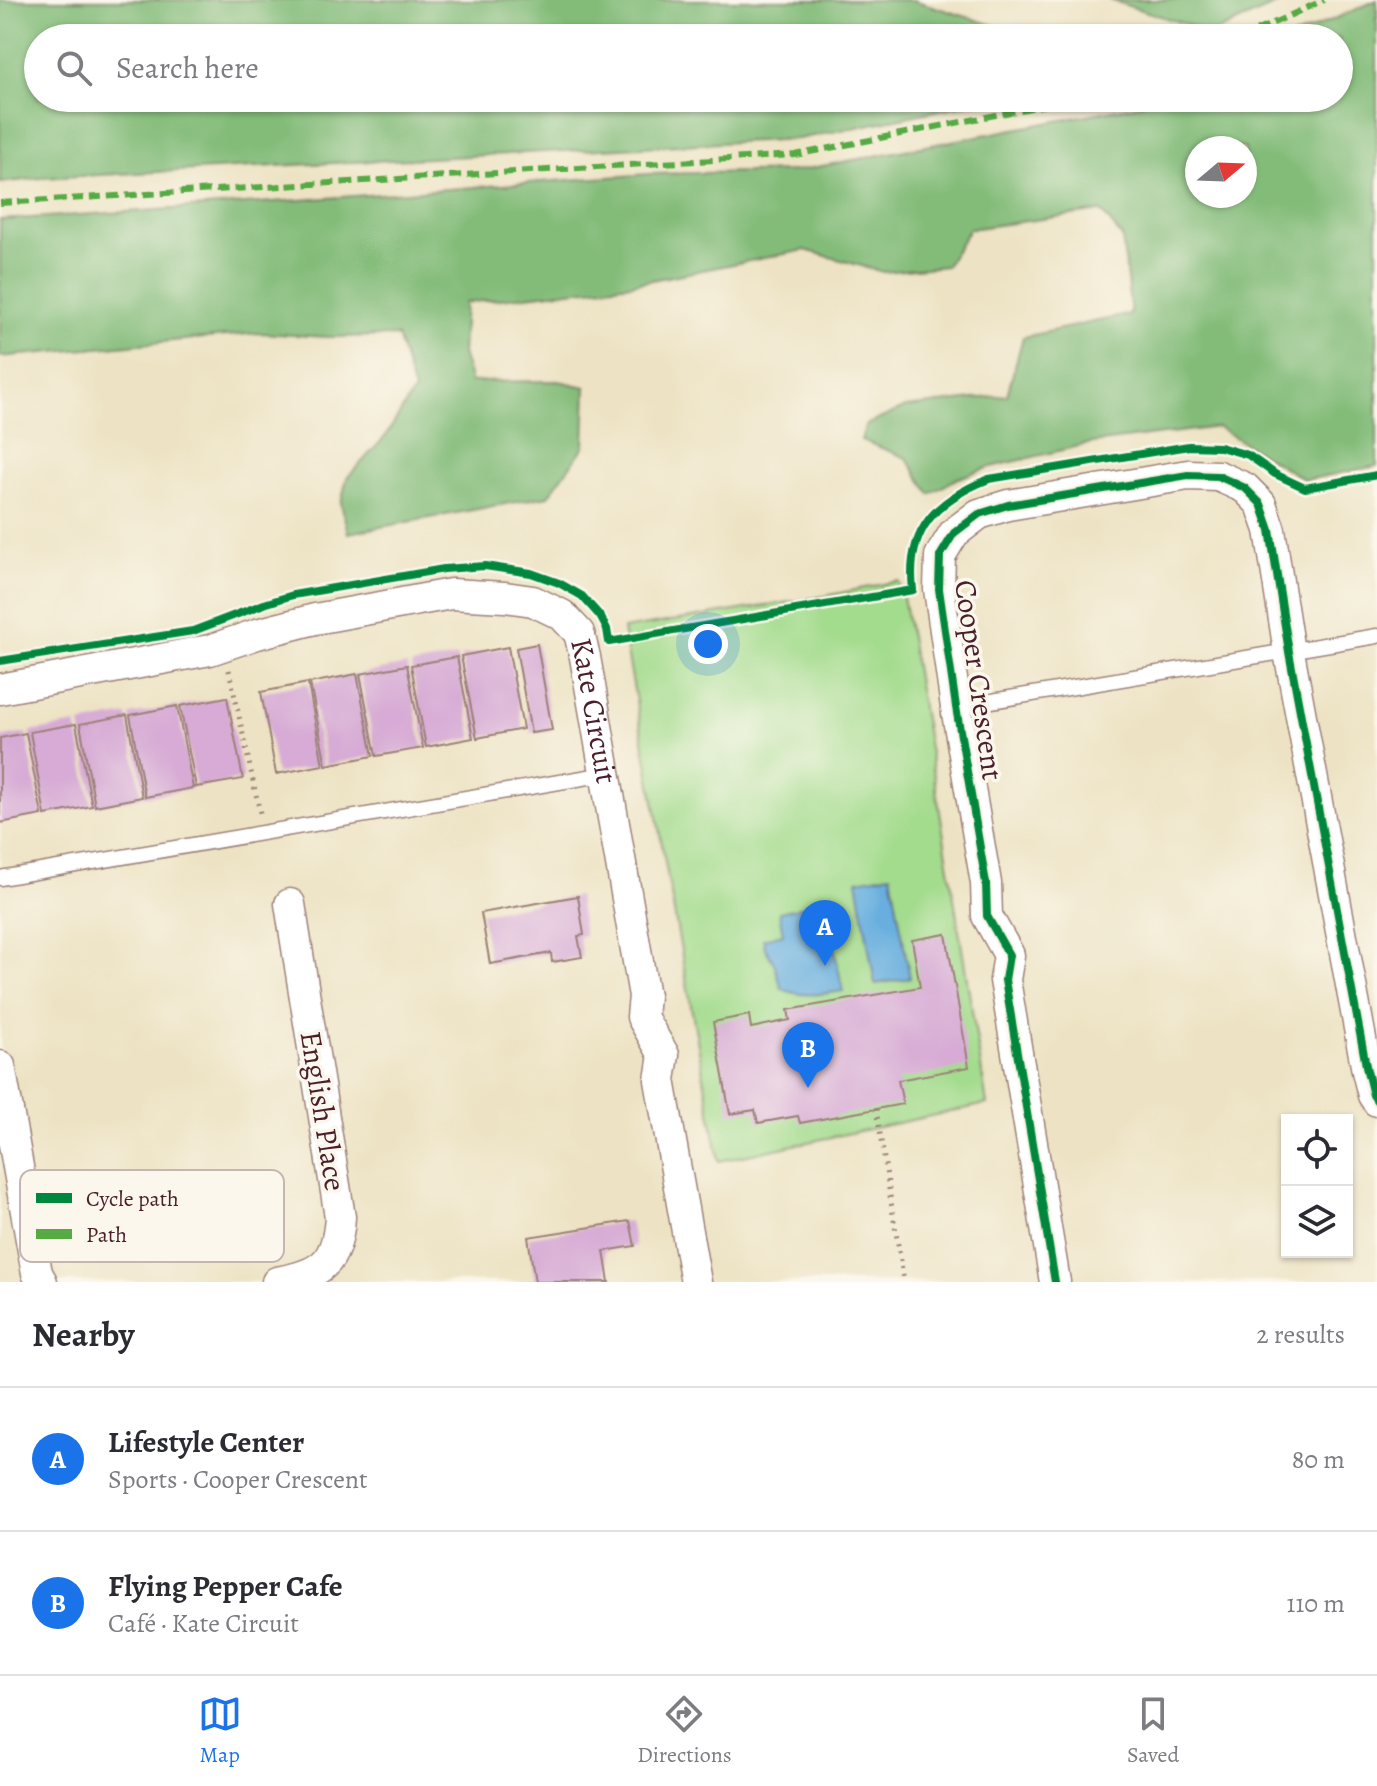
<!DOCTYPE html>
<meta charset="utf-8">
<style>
body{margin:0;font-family:Alegreya,serif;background:#f2f2f3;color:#2b2b33}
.controls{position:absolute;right:24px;bottom:24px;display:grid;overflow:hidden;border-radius:0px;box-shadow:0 2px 6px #0004}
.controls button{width:72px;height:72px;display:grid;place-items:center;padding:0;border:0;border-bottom:2px solid #e1e1e2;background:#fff;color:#2b2b33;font:40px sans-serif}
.compass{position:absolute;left:1185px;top:136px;width:72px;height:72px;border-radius:50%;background:#fff;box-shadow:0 2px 6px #0004;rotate:71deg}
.you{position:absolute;left:708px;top:644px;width:28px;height:28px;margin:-20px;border:6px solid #fff;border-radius:50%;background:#1a73e8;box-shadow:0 0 0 12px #1a73e833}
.badge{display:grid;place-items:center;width:52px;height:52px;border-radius:50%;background:#1a73e8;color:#fff;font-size:26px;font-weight:700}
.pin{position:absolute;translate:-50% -66px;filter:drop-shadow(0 2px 4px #0008)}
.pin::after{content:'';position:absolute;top:42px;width:28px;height:24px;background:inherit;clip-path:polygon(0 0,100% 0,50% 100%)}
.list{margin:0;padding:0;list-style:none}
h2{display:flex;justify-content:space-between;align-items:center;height:104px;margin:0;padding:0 32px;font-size:34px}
h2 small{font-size:26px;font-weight:400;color:#7c7c81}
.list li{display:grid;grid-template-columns:52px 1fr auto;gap:24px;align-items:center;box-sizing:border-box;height:144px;padding:0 32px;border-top:2px solid #e1e1e2}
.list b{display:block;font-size:30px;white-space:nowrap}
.list p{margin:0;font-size:26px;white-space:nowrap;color:#7c7c81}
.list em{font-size:26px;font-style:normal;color:#7c7c81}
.icon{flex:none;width:44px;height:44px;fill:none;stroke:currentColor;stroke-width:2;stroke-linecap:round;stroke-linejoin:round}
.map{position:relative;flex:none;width:1377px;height:1282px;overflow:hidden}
.search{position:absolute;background:#fff;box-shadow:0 2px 6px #0004;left:24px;right:24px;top:24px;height:88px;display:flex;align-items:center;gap:20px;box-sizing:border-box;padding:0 28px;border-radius:44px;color:#7c7c81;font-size:30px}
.sheet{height:392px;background:#fff}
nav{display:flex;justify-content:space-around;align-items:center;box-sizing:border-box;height:112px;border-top:2px solid #e1e1e2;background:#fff;font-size:22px;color:#7c7c81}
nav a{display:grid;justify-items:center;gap:4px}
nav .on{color:#1a73e8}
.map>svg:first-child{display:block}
.green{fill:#a4dc8e;stroke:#777e5c;stroke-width:2}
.forest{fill:#83bc79;stroke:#666e52;stroke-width:2;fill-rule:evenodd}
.water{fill:#68afdf;stroke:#596785;stroke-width:2}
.building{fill:#d7abd5}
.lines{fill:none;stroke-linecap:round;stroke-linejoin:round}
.service-casing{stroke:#9c8178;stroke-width:17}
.minor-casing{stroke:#9c8178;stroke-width:33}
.path{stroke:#9c8178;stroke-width:5;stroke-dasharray:2 6;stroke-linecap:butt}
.service{stroke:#fff;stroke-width:14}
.minor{stroke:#fff;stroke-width:30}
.quiet{stroke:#57aa44;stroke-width:6;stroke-dasharray:12 6;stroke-linecap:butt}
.cycleway-casing{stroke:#fbf7ec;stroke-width:13}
.cycleway{stroke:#00873e;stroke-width:8}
.labels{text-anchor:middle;stroke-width:7;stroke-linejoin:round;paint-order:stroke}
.street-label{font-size:30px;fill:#4a1f2b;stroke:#fbf7ec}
.key{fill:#fbf7ec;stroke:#c6b6b2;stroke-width:2}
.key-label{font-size:22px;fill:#4a1f2b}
</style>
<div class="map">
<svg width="1377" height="1282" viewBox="0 0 1377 1282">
<rect width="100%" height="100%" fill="#fbf7ec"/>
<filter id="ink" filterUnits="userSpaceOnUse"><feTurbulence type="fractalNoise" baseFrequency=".0125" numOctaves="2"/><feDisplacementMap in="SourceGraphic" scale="16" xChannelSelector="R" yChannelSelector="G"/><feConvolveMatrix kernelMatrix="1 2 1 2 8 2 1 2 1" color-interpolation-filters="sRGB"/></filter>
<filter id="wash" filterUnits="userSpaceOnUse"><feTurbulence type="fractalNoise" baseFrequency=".006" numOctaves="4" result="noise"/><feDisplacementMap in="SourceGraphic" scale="32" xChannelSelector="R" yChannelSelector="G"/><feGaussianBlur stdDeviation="1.8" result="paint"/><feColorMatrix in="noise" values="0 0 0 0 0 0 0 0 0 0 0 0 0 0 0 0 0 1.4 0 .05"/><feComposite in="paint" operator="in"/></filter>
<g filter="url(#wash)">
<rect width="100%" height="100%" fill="#ede3c4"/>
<polygon class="green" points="898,581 904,602 940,812 987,1104 719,1161 623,629 826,596"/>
<g class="forest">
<polygon points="0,0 913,0 1034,38 38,38 38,98 999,98 798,139 41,178 0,183"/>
<polygon points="1110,0 1287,0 1213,33"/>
<path d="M 1377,0 L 1377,466 L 1305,480 L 1218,427 L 1092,443 L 987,468 L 958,478 L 930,494 L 907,458 L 861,440 L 866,425 L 906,407 L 1007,395 L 1023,337 L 1131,314 L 1122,237 L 1101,211 L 969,229 L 946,266 L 883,272 L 805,250 L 631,284 L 465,303 L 462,353 L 471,382 L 559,381 L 586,387 L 584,447 L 548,496 L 348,533 L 341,503 L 347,478 L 385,437 L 414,391 L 397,336 L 328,337 L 259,333 L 0,357 L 0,220 L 205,207 L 649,174 L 796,171 L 1139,105 L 1156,98 L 1339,98 L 1339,38 L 1291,38 ZM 1245,148 L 1245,196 L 1197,196 L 1197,148 Z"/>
</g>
<g class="water">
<polygon points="891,874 910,978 875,984 857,880"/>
<path d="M 806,906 L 809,922 L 828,918 L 843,991 C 820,994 804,998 782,989 L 774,963 L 765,948 L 763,939 L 783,934 L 779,912 Z"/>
</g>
<g id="blocks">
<g class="building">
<polygon points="537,644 552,730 531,733 516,648"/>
<polygon points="508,647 523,729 477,738 461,656"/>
<polygon points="457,657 473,738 426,747 411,665"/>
<polygon points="407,665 423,748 376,756 360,674"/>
<polygon points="357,674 373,756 326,765 310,683"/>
<polygon points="308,683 323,765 276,774 261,692"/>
<polygon points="227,697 243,779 196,787 180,706"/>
<polygon points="177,706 193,788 145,797 130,715"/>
<polygon points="127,715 142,797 95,806 80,724"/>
<polygon points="76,724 92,806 45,815 30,732"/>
<polygon points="26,733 42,815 0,823 0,738"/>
<polygon points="578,896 584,935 578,936 582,957 552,962 551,953 490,964 481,913"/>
<polygon points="946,934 969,1067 898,1080 903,1104 800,1123 798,1116 758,1123 755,1110 730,1114 713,1022 749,1015 751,1028 790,1020 788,1010 920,987 912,940"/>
<polygon points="630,1221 635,1246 604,1251 609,1282 535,1282 528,1237"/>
</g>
</g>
</g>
<g filter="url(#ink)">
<use href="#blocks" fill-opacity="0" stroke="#9c8178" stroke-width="2"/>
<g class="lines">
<g class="service-casing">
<g id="service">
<polyline points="956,707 1377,636"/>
<polyline points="0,878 606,774"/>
</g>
</g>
<g class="minor-casing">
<g id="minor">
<path id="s1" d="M 0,689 L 210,650 L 257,634 L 315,619 L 451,594 L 505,597 L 533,601 L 562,615 L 579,633 L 585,657 L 644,996 L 642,1017 L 664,1055 L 660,1080 L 696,1282"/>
<polyline points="0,1066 37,1273 42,1282"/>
<path d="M 277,1282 C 321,1274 337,1264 340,1217 L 290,904"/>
<polyline points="1055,1282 1005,980 1009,955 987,916 986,883 956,707 939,589 940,556 954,533 979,514 1008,505 1188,475 1218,476 1245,488 1261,504 1270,530 1289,652 1367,1071 1373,1095 1377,1101"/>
</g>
</g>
<g class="path">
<polyline points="229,670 260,813"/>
<polyline points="876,1109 904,1282"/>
</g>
<use href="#service" class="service"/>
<use href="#minor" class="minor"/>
<g class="quiet">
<polyline points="1240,38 1324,0"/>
<polyline points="0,203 795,155 1081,98"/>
</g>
<g class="cycleway-casing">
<g id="cycleway">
<path d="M 0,661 L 193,631 L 264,604 L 293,595 L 444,569 L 485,566 L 531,573 L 559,583 L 582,596 L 600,616 L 607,629 L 609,642 L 913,590 C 906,530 936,500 989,479 L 1189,446 L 1220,447 L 1248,455 L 1275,474 L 1305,488 L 1377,475"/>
<polyline points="1055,1282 1005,980 1009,955 987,916 986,883 956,707 939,589 940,556 954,533 979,514 1008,505 1188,475 1218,476 1245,488 1261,504 1270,530 1289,652 1367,1071 1373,1095 1377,1101"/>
</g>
</g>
<use href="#cycleway" class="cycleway"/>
</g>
</g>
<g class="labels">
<g class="street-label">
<text transform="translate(979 680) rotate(82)" y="10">Cooper Crescent</text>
<text dy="10" stroke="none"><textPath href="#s1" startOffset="680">Kate Circuit</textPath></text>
<text transform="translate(323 1111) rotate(81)" y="10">English Place</text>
</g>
</g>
<rect x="20" y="1170" width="264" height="92" rx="12" class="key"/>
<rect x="36" y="1193" width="36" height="10" fill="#00873e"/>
<rect x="36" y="1229" width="36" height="10" fill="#57aa44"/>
<g class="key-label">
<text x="86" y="1206">Cycle path</text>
<text x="86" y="1242">Path</text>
</g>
</svg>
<div class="controls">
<button><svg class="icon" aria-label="locate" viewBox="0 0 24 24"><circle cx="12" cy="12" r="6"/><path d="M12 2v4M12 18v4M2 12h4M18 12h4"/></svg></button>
<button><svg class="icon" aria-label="layers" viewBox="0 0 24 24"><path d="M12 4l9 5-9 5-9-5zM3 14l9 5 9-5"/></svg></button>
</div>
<svg class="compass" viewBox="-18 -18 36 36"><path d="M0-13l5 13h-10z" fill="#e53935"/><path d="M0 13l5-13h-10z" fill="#7c7c81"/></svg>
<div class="you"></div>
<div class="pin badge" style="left:825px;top:966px">A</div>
<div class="pin badge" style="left:808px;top:1088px">B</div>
<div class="search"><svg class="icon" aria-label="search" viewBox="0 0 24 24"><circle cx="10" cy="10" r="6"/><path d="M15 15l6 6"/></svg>Search here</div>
</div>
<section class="sheet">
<h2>Nearby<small>2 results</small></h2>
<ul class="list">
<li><span class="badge">A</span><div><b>Lifestyle Center</b><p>Sports · Cooper Crescent</p></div><em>80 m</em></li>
<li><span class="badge">B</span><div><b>Flying Pepper Cafe</b><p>Café · Kate Circuit</p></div><em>110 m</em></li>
</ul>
</section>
<nav>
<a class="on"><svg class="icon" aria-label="map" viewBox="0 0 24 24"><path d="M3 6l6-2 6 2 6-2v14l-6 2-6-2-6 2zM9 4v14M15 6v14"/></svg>Map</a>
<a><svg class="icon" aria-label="directions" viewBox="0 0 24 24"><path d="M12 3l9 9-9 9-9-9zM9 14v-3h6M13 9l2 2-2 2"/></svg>Directions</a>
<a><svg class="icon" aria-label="saved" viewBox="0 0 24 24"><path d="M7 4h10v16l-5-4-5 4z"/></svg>Saved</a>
</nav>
